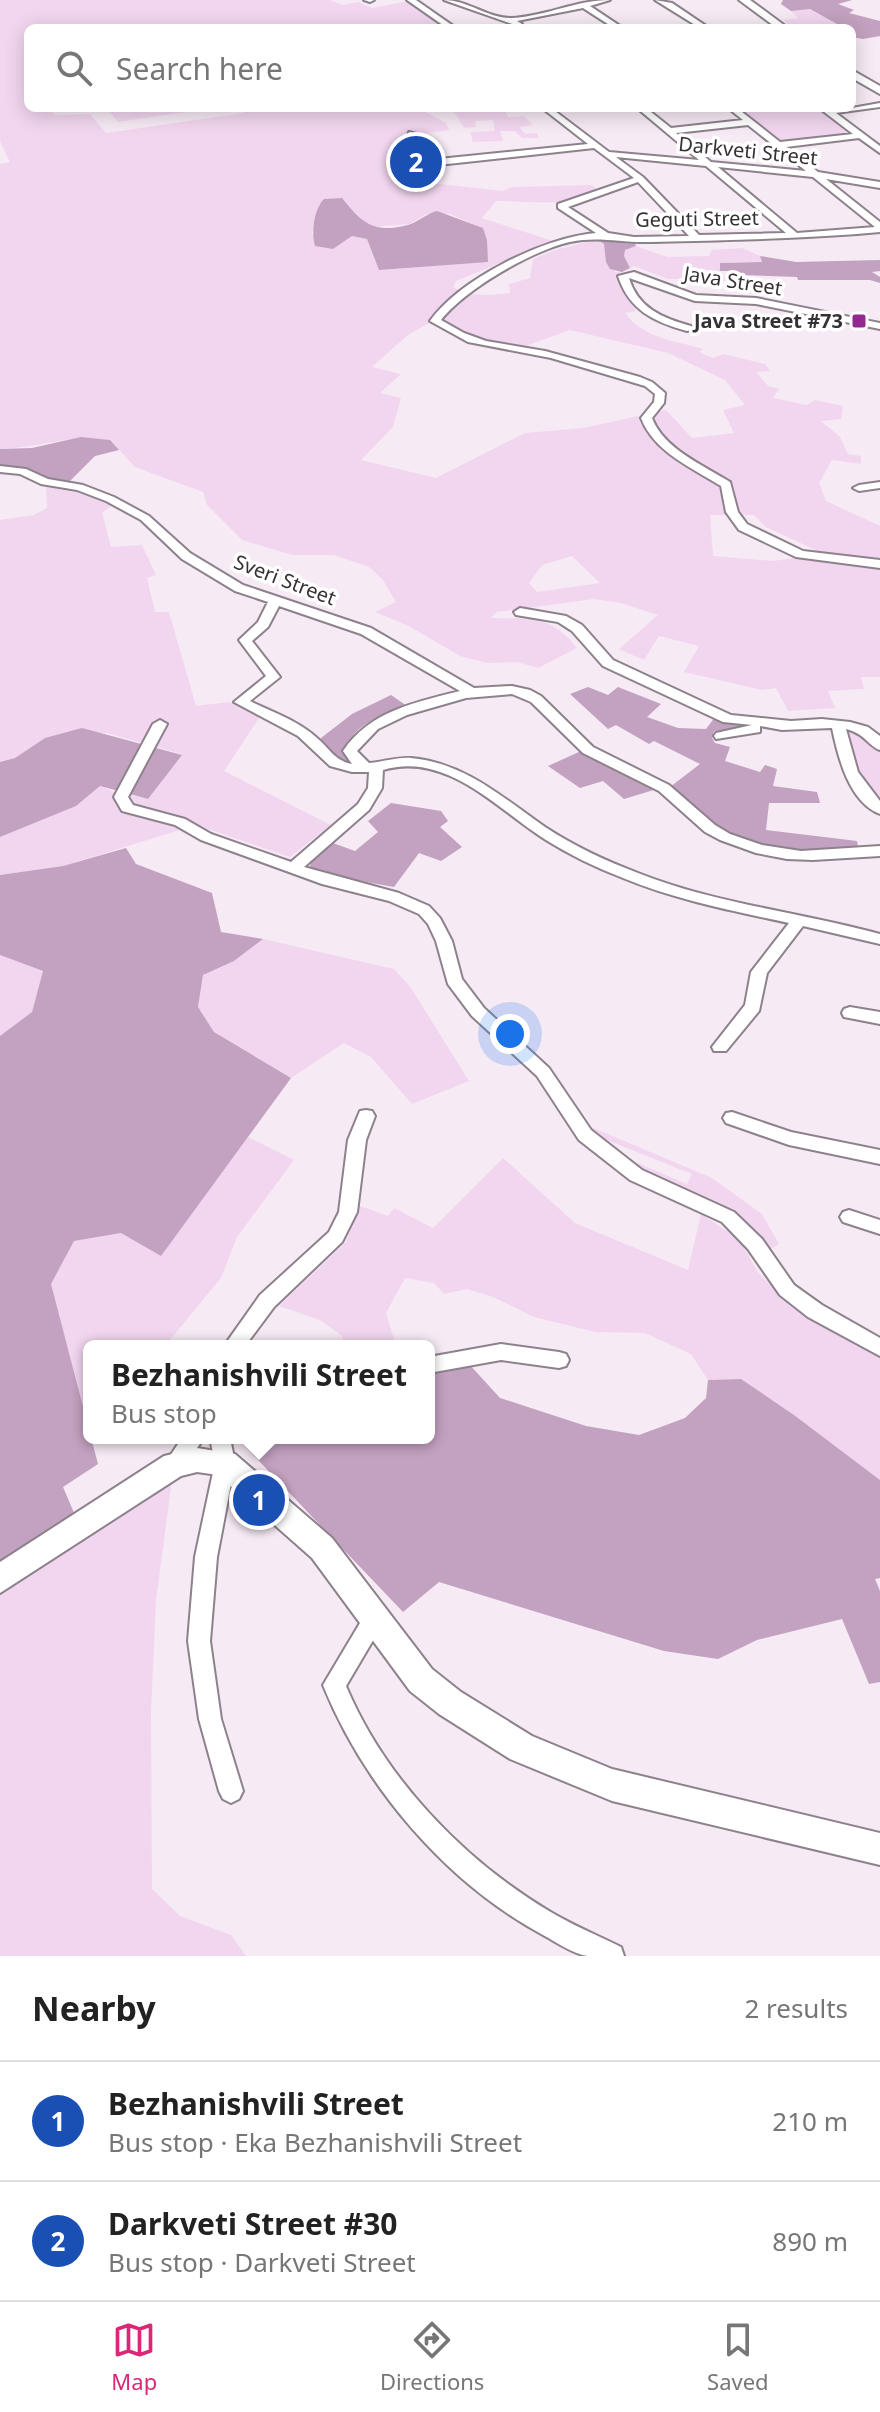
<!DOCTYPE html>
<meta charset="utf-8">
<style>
body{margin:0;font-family:"Noto Sans",sans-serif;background:#f6f6f6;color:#222}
.you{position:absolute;left:510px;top:1034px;width:28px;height:28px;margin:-20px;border:6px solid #fff;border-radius:50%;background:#1a73e8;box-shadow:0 0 0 12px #1a73e833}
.badge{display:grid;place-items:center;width:52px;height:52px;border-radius:50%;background:#db2777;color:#fff;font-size:26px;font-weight:700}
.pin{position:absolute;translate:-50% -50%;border:4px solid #fff;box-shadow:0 2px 8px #0006}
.popup{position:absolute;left:83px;top:1340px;width:352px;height:104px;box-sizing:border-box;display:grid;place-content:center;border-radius:12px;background:#fff;filter:drop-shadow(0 2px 6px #0005);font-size:26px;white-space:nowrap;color:#767676}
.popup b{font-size:30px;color:#222}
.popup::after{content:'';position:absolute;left:50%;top:100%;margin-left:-16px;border:16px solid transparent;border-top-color:#fff}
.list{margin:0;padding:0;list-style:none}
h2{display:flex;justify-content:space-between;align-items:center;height:104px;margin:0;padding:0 32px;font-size:34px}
h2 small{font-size:26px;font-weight:400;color:#767676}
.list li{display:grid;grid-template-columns:52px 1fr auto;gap:24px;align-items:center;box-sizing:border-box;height:120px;padding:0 32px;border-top:2px solid #e0e0e0}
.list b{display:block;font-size:30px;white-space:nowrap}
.list p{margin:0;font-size:26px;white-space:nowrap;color:#767676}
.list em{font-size:26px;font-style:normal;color:#767676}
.icon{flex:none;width:44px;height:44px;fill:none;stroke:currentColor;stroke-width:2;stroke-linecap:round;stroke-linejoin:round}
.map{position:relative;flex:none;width:880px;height:1956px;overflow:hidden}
.search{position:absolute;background:#fff;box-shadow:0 4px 20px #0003;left:24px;right:24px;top:24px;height:88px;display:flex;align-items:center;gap:20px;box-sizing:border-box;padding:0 28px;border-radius:12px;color:#767676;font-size:30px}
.sheet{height:344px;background:#fff}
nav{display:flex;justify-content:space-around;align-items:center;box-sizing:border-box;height:112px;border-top:2px solid #e0e0e0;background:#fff;font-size:22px;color:#767676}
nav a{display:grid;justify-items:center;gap:4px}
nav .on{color:#db2777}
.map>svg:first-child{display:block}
.green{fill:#f2d6ef;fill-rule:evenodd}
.forest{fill:#c3a1c0}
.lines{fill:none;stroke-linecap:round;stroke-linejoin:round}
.street-casing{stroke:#8d828c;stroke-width:4}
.secondary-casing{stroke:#8d828c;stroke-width:4}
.street{fill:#fff;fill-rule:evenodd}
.secondary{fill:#fff;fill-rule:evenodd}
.poi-dot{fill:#91298e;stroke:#fff;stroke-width:3}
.labels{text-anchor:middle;stroke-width:7;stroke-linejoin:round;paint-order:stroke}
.far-street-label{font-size:20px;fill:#363135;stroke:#fff}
.far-poi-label{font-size:20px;font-weight:bold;fill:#363135;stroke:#fff;text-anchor:end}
</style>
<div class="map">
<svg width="880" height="1956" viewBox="0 0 880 1956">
<rect width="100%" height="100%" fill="#f6eaf5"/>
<g class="green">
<path d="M 0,0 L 330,0 L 343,5 L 358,2 L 372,8 L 409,1 L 450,28 L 28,28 L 28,108 L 49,108 L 55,115 L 90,114 L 106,133 L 244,113 L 240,108 L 418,108 L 446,123 L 449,130 L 405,136 L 406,158 L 415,166 L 396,172 L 395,179 L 503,191 L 512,187 L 591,185 L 596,188 C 573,209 525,201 496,201 L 482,218 L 553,241 L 456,281 L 453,287 C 468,298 492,295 510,293 L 509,284 L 530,278 L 533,259 L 555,250 L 598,239 L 604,243 L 615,272 L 622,272 L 616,275 L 636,311 L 625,313 C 643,338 675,341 704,349 L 699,352 L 713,358 L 723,354 L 765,364 L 770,371 L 756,372 L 768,386 L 779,389 L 773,398 L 807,405 L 815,400 L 843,406 L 841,419 L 821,421 L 840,437 L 848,454 L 861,456 L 861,464 L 832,460 L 819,483 L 826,501 L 880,526 L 880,677 L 861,677 L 864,689 L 828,691 L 835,708 L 788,711 L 776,688 L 762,690 L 684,672 L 699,646 L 659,636 L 644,660 L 619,649 L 658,615 L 621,603 L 594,599 L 497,612 L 491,618 C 530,619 552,615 577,648 L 538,668 L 517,662 L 487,663 L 460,656 L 409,626 L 375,612 L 396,602 L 383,580 L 369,567 L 334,555 L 292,555 L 242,540 L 207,505 L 203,492 L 135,467 L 110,440 C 69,435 41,447 0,449 L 0,164 L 10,162 L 0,141 ZM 319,204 L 353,211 L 371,227 L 410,224 L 426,214 L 450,214 L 483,228 L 488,261 L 379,270 L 367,239 L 352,236 L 333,249 L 312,234 ZM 429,323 L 509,352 L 570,330 L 668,353 L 725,380 L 745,405 L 723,410 L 734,433 L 692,438 L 666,410 L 583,428 L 525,433 L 436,478 L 361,460 L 393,427 L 401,398 L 380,393 L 401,374 L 372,367 L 408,335 ZM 710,515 L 754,515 L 766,527 L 824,554 L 773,561 L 713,556 ZM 572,556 L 600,583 L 537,592 L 529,583 L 542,565 Z"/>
<polygon points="809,9 844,28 793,28 783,20 798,18 791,11"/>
<polygon points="106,108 214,108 118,122"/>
<polygon points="452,108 465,111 509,108 513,111 505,111 508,117 524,116 533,125 519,127 525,134 537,133 539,138 522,138 515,131 500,131 503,141 473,142 470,132 495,131 493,120 475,121 476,127 464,128"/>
<polygon points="738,108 815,108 853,135 783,143"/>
<polygon points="636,246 667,257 709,256 712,250 742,248 760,256 762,262 731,262 720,271 728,280 711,284 706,279 668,279 634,266 630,268 624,256 625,250"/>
<polygon points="46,487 86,494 112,505 102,513 111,547 142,545 156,575 147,578 155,612 169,612 196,706 229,702 261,715 224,771 331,825 290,857 196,825 63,866 0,875 0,837 76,806 100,786 114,792 148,799 181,754 107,733 45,738 15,758 0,762 0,520 34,515 47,508"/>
<polygon points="856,730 875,740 880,754 880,798 874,798 851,767 846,735"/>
<polygon points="263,939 394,969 411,988 469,1081 412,1104 371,1057 344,1043 291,1078 214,1032 198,1007 203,975 234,961"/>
<polygon points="0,955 43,971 32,1012 0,1036"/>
<path d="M 584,1124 L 712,1178 L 762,1214 L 779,1244 L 770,1249 C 763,1242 756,1233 748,1226 C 714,1196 654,1183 614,1153 L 687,1184 L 692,1174 L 597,1136 Z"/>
<polygon points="248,1137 294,1160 237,1237 221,1278 165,1346 89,1346 89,1432 50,1284 74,1241 121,1233 161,1255"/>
<polygon points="503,1158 575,1223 688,1270 701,1214 739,1239 757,1271 786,1302 880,1357 880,1480 794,1415 741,1379 708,1380 691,1354 645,1333 595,1332 534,1317 493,1297 467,1289 444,1294 434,1283 405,1278 386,1313 396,1346 343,1346 342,1336 320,1320 279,1306 346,1242 360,1206 388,1216 394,1208 433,1228"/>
<polygon points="174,1465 156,1600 151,1713 152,1889 180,1916 231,1935 246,1956 0,1956 0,1579"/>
</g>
<g class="forest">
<polygon points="783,0 852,0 838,4 854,10 849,13 880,21 880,36 863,39 852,37 852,28 844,28 810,9 791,11 781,4"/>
<path d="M 342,198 C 362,223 374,234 408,225 C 418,222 426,214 437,211 L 483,228 L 487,240 L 488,262 L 379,270 L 367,239 L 352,236 L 333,249 L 315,246 C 311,233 314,208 324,199 Z"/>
<polygon points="598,239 634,241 636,246 625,250 624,256 630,268 622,272 610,269 606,262 604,244"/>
<polygon points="760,256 796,262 880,260 880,271 872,272 880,277 880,283 870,280 798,280 797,277 740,275 738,271 720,271 720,263 762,262"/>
<polygon points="81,437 110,440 119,450 95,456 70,481 43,478 34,471 0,467 0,449 32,448"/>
<polygon points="588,687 608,695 618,687 661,704 647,717 678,728 706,729 715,717 737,724 769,726 714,731 712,738 715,743 730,747 725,761 760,772 765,765 777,769 773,786 817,792 820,803 769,803 766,830 857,841 858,846 793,851 761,845 712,826 670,787 700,764 654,741 649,744 616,725 608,729 570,694"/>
<path d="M 391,695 L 407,706 C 381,716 346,725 346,758 L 354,765 C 337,760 324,756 321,738 L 352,714 Z"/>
<polygon points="82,728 182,755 148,799 100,786 76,806 0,837 0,762 15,758 45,738"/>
<polygon points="581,751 657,789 624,799 603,781 580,788 548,766"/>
<polygon points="391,803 441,811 448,821 440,827 462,847 441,861 419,853 394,887 320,874 310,867 311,859 330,842 355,851 378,832 368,821"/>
<polygon points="126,848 136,864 212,893 221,932 263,939 234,961 203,975 198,1007 214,1032 291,1078 161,1256 121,1233 74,1241 51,1284 98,1464 63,1487 77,1520 0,1572 0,1036 32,1012 43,971 0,955 0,875 63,866"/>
<polygon points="469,1364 500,1398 586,1426 639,1435 685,1418 706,1398 708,1380 741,1379 794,1415 880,1480 880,1578 875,1579 880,1591 880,1682 869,1684 842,1619 757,1640 718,1659 664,1651 439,1582 403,1612 237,1438 429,1438 429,1370"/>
</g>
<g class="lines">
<g class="street-casing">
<g id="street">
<polygon points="364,0 374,0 370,2"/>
<polygon points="407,0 416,0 456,28 447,28"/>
<path d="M 444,0 C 468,0 489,19 512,18 C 547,16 576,0 610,0 L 590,6 L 623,28 L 614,28 L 583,8 L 517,21 L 522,24 L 518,26 Z"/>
<polygon points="655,0 672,3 709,28 700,28"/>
<path d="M 880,103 L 880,107 L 836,113 L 880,146 L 880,153 L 859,138 L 786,147 L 818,172 L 880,182 L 880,188 L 826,179 L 880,222 L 880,232 C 803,239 726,240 649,242 C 621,243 599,236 570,242 C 531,251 466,289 441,320 L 464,333 L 486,341 L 545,351 L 640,377 L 652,382 L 665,393 L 664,403 L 652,418 C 664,449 703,465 730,482 L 738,512 L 747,524 L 803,551 L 880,560 L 880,568 L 796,557 L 739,530 L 726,512 L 721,486 C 692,468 654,452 641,418 L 654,402 L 655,394 L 645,386 L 551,358 L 468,342 L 430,321 C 460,279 544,237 596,233 L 558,208 L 558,204 L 634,178 L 594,148 L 429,166 L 415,163 L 403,153 L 409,132 L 416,134 L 411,152 L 421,159 L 429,160 L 588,144 L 542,108 L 551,108 L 609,152 L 699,160 L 637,108 L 646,108 L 671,128 L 743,120 L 728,108 L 737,108 L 780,142 L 853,134 L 819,108 L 852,108 ZM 748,125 L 806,171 L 711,162 L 676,133 ZM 616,157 L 706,166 L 786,233 L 699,235 L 643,177 ZM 718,167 L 813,177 L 875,227 L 797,233 ZM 638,182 L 689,236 L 634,237 L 608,233 L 568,207 Z"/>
<path d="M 634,272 L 696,295 L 756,298 L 880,323 L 880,329 L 756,304 L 695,301 L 629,278 C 638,308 662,318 691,326 L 691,330 L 687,331 C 654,322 629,310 618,276 Z"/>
<path d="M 0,466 L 26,469 L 48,479 L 83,485 L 114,497 L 149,516 L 190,553 L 243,585 L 371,628 L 474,688 L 512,686 L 530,690 L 541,696 L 593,747 L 669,785 L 715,825 L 730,834 L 762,845 L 801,851 L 880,846 L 880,856 L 813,860 L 787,859 L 756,853 L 720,840 L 705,832 L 659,791 L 583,753 L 531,702 L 512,694 L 466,698 L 407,715 L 378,729 L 357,751 L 369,763 C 384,762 396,757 411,758 C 465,763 502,797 545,827 C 574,846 606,861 638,873 C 716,904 800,912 880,934 L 880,944 L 803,926 L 767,973 L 759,1011 L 726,1051 L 714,1051 L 712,1047 L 745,1005 L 751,972 L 789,923 C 733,911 676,900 623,878 C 597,868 570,855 546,840 C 498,810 447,751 383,770 L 382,788 L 369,810 L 304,867 L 399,893 L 429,906 L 440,918 L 452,941 L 462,979 L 484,1008 L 549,1068 L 591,1130 L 642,1170 L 734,1212 L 762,1239 L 794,1285 L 822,1305 L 880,1338 L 880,1356 L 808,1317 L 780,1295 L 748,1249 L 722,1222 L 630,1180 L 579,1140 L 537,1076 L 472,1016 L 448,984 L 436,941 L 428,924 L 419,914 L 389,901 L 322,884 L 201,840 L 175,825 L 122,811 L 114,797 L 153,724 L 160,720 L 167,724 L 128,797 L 133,805 L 185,819 L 211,834 L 291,862 L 358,804 L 368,788 L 369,772 L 352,772 L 330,766 L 298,736 L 234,702 L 266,676 L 239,640 L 258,622 L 268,602 L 235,591 L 182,559 L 141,520 L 106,501 L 77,490 L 41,484 L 20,474 L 0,472 ZM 279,606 L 361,634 L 460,691 C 416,702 370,711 343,751 L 352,764 C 335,761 329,748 317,738 C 299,721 272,712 250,701 L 280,677 L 252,641 L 268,627 Z"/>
<polygon points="880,482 880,488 859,491 853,488 859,485"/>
<path d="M 520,608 L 566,616 L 582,625 L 613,660 L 731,715 L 791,721 L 822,719 L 850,722 L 868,727 L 880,736 L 880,750 C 868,746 866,734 846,729 L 858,772 L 880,801 L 880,814 C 849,802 838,757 832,728 L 782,730 L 760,726 L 760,732 L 716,739 L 714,736 L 716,733 L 752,725 L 723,722 L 603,666 L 572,631 L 558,622 L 516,615 L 514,612 Z"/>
<polygon points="850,1007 880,1012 880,1024 844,1017 842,1013 844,1009"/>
<polygon points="366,1110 372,1111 375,1116 366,1140 357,1212 342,1242 274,1307 245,1346 224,1346 260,1295 329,1232 339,1212 348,1140 360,1111"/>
<polygon points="732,1112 791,1132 880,1150 880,1164 789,1145 726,1123 723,1118 726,1113"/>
<polygon points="849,1210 880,1220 880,1234 843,1222 840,1217 843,1212"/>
<polygon points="501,1344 559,1352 566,1354 569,1360 566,1366 559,1368 501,1360 429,1373 429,1357"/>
<polygon points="182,1438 204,1438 181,1471 174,1474 167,1471 164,1465"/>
<polygon points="210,1438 230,1438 235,1463 217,1557 210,1641 221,1719 243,1791 239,1799 231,1803 223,1799 219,1791 199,1719 188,1641 195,1557 215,1463"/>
<path d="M 374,1610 L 382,1613 L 385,1620 L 346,1686 C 385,1779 464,1860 549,1911 C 572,1925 597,1935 621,1947 L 624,1956 C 613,1956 599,1956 587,1956 C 573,1954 556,1942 543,1935 C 445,1882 364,1786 323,1685 L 366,1613 Z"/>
</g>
</g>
<g class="secondary-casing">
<g id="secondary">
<polygon points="739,0 750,0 788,28 777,28"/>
<polygon points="852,70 880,86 880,94 852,78"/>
<polygon points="197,1448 235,1454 332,1538 432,1669 461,1692 532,1736 612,1769 880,1833 880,1865 612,1801 510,1759 439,1714 410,1691 312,1558 218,1475 197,1472 181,1476 0,1593 0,1562 164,1456"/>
</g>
</g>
<use href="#street" class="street"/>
<use href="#secondary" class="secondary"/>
</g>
<rect class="poi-dot" x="851" y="313" width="16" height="16" rx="4"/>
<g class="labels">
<g class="far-street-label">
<text transform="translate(748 151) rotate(6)" y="7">Darkveti Street</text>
<text transform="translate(697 219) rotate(-1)" y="7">Geguti Street</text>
<text transform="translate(733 281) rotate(9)" y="7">Java Street</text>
<text transform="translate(285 580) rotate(21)" y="7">Sveri Street</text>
</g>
<g class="far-poi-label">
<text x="843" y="328">Java Street #73</text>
</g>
</g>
</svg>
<div class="you"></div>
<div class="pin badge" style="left:259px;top:1500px;background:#1a4fb4">1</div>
<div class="popup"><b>Bezhanishvili Street</b>Bus stop</div>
<div class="pin badge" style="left:416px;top:162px;background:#1a4fb4">2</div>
<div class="search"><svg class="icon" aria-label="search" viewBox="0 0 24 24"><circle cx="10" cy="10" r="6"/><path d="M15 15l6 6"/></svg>Search here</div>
</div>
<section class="sheet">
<h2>Nearby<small>2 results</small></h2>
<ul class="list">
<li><span class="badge" style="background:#1a4fb4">1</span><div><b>Bezhanishvili Street</b><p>Bus stop · Eka Bezhanishvili Street</p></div><em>210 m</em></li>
<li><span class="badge" style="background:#1a4fb4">2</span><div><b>Darkveti Street #30</b><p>Bus stop · Darkveti Street</p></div><em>890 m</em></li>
</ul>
</section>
<nav>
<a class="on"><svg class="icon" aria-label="map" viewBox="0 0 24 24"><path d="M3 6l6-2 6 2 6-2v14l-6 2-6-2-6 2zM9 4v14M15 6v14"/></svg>Map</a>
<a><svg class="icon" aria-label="directions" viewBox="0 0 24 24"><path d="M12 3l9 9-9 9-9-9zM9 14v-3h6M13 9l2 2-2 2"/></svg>Directions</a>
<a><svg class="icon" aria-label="saved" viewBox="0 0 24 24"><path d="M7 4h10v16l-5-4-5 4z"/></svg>Saved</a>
</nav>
